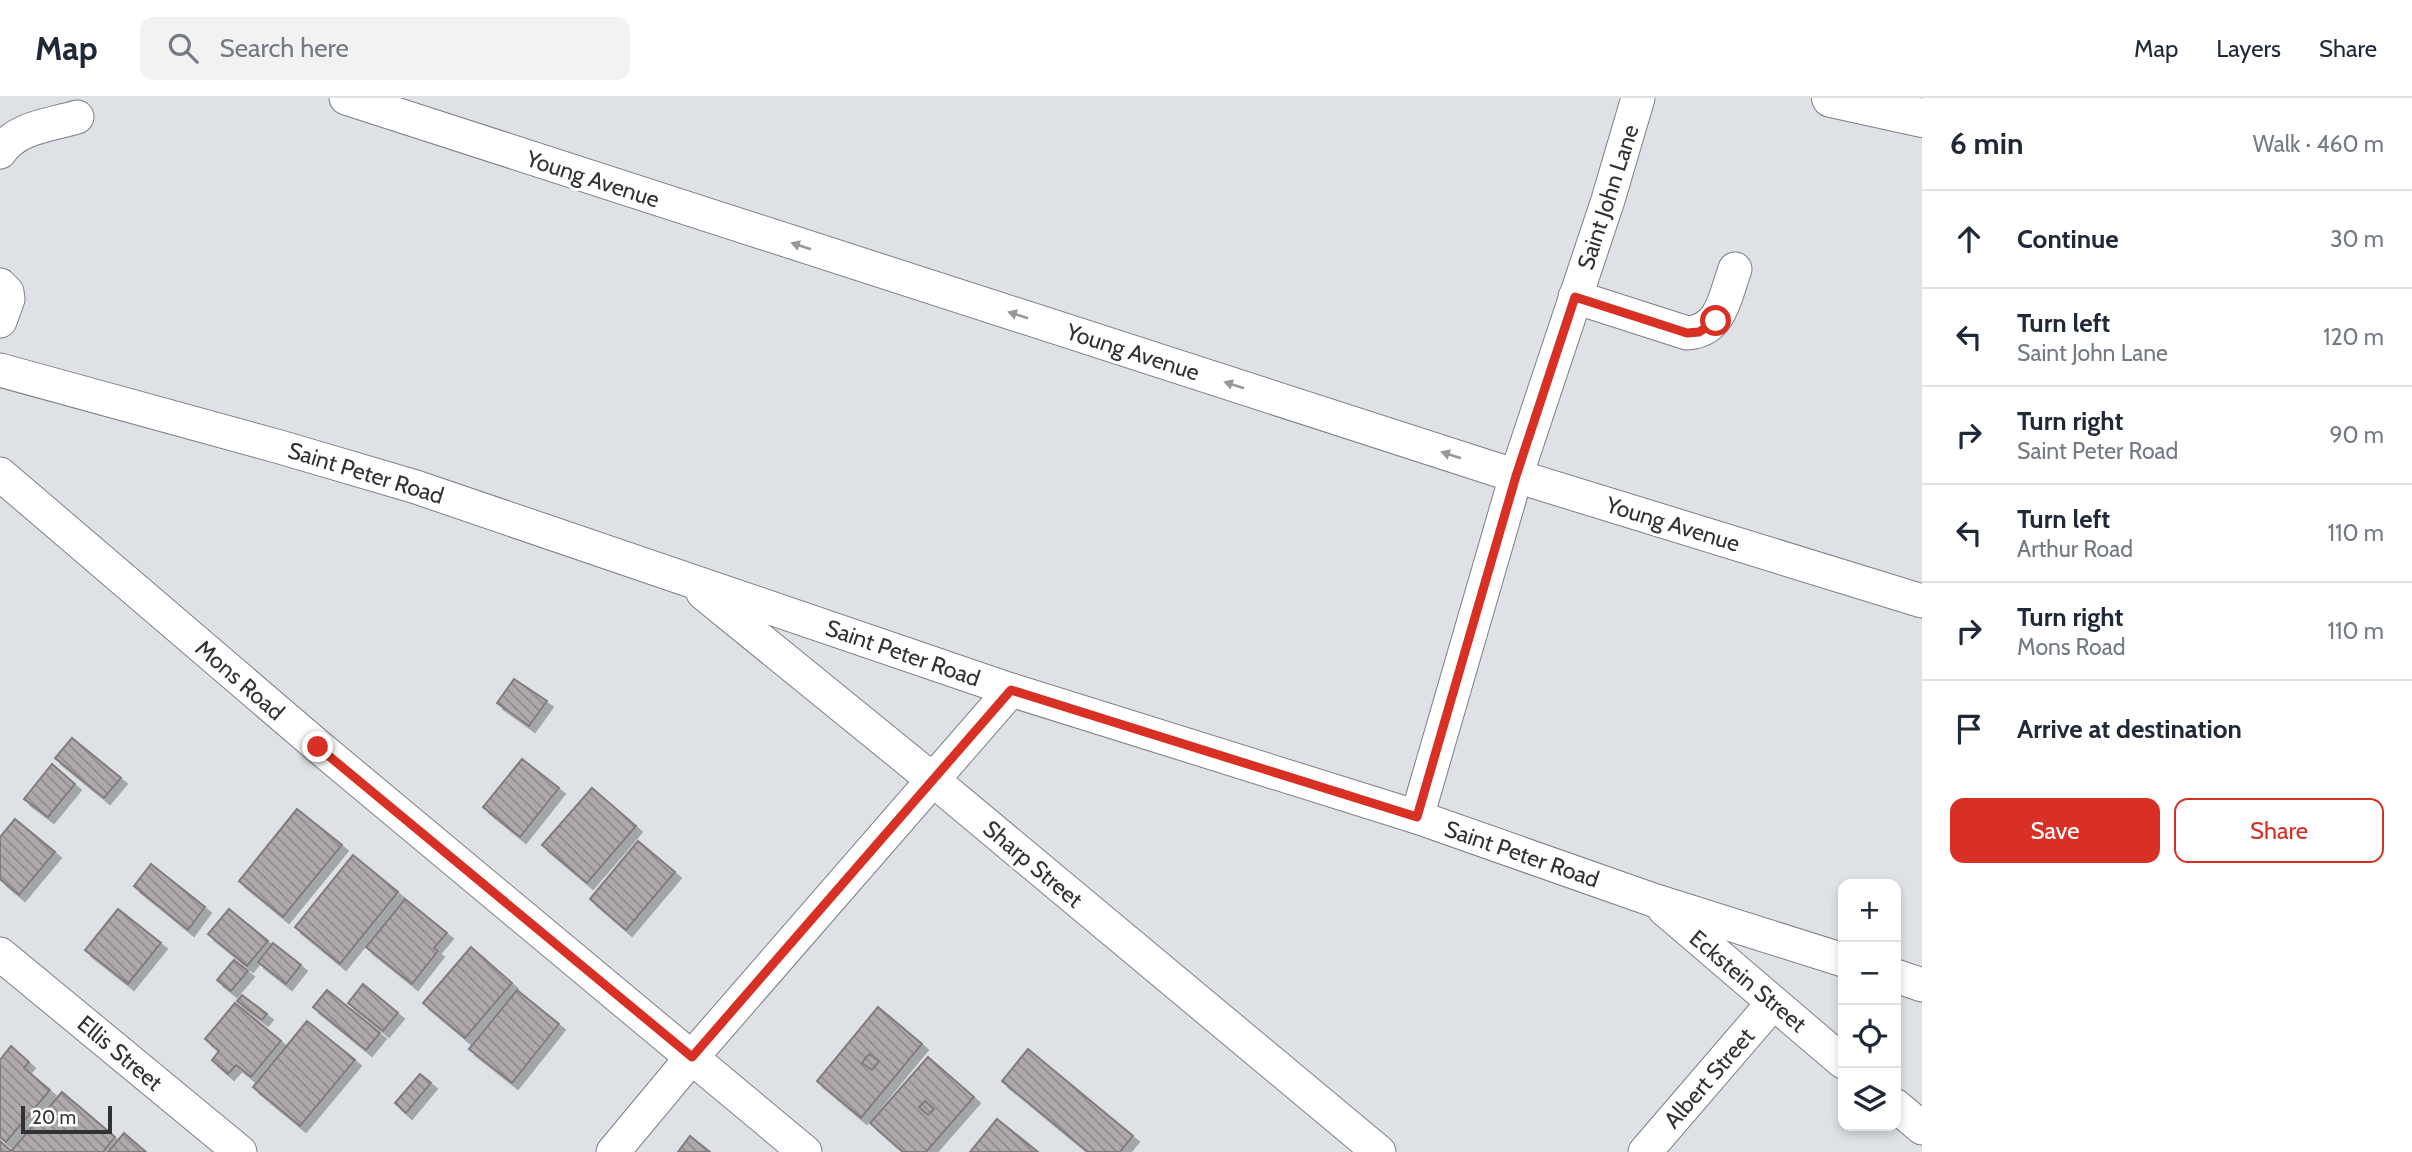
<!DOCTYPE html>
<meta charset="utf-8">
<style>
body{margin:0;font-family:Cabin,sans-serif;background:#f2f2f3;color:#1f2937}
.controls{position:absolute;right:21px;bottom:21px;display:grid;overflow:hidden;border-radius:14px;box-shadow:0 4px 10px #0003}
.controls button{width:63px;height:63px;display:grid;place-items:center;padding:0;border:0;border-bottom:2px solid #e0e1e3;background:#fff;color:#1f2937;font:35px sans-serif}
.scale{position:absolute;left:21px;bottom:18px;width:91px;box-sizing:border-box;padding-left:7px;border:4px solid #313234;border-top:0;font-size:19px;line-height:24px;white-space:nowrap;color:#313234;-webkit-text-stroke:5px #fff;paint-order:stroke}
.stop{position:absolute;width:21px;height:21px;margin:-16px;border:5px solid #d93025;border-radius:50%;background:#fff}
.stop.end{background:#d93025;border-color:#fff;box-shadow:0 2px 7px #0008}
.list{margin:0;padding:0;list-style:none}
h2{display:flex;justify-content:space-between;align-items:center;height:91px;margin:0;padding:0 28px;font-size:30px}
h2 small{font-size:23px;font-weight:400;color:#747a83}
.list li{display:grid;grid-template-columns:46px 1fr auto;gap:21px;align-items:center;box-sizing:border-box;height:98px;padding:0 28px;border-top:2px solid #e0e1e3}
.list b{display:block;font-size:26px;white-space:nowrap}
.list p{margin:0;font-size:23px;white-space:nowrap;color:#747a83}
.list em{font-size:23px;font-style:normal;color:#747a83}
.actions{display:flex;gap:14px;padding:21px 28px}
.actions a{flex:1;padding:16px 0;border:2px solid #d93025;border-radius:14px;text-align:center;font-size:24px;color:#d93025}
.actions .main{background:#d93025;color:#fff}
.icon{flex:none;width:38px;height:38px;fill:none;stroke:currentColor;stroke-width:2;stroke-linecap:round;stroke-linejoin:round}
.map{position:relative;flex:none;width:1922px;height:1054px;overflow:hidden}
header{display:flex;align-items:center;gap:42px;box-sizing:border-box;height:98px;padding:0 35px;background:#fff;border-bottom:2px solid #e0e1e3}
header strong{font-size:33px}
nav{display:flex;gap:38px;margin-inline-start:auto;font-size:24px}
.search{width:490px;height:63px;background:#f2f2f3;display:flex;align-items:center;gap:18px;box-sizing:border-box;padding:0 24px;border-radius:14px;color:#747a83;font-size:26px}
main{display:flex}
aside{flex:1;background:#fff}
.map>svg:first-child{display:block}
.building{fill:url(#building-back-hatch);stroke:#827c7e;stroke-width:2;filter:url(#shadow)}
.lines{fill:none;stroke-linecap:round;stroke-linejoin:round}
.minor-casing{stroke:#7c7f84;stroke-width:35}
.major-casing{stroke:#7c7f84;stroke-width:40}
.minor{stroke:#fff;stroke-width:33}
.major{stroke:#fff;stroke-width:38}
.oneway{fill:#98989a}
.route{stroke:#d93025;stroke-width:9}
.labels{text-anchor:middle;stroke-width:6;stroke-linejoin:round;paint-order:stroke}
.street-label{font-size:23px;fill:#313234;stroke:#fff}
</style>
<header>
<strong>Map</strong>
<div class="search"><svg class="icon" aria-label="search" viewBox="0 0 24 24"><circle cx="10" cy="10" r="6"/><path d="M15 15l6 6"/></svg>Search here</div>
<nav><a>Map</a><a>Layers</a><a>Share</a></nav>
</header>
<main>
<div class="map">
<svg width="1922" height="1054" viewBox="0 0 1922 1054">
<defs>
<pattern id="building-back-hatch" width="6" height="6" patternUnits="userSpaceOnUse" patternTransform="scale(1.75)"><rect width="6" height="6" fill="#b0a9ab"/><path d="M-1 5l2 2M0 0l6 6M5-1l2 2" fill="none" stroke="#908a8c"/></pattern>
<filter id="shadow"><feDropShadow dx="6" dy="6" stdDeviation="0" flood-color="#0004"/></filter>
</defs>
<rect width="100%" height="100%" fill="#dee2e7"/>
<g class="building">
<polygon points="514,581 547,603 529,628 497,605"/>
<polygon points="72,640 121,680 104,700 55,660"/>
<polygon points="522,661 559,690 520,739 483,709"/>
<polygon points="52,666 75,686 48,719 24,701"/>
<polygon points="592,690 636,728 587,785 542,747"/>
<polygon points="297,711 342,747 283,819 239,783"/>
<polygon points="15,721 55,754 19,797 0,781 0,739"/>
<polygon points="638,743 675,774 626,832 590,801"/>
<polygon points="353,757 398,794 340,866 295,829"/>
<polygon points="151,766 205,809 188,832 134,788"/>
<polygon points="405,801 447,835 434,850 438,853 412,886 366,849"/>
<polygon points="118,811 161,845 128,886 85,852"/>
<polygon points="229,811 268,843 247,868 208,836"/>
<polygon points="273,845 301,867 286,886 258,864"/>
<polygon points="471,849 512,885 465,940 423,905"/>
<polygon points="234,862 248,873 231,893 217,882"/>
<polygon points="363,886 398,915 383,933 348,905"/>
<polygon points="327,892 380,935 366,952 313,909"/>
<polygon points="517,892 559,926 512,985 469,951"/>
<polygon points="242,897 267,916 262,922 237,903"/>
<polygon points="235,905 281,943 251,979 236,967 228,976 212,962 219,953 205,941"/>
<polygon points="878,909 922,946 861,1020 817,983"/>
<polygon points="307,923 355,962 300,1028 253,989"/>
<polygon points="11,948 29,964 24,970 50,992 6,1044 0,1039 0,962"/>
<polygon points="1028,951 1133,1038 1120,1054 1088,1054 1002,983"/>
<polygon points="869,956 879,963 872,972 862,965"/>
<polygon points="928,959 974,999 926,1054 903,1054 870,1025"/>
<polygon points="420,976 431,985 406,1015 395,1005"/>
<polygon points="62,994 115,1039 103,1054 15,1054 12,1052"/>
<polygon points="925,1003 934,1011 928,1017 919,1009"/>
<polygon points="997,1021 1038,1054 970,1054"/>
<polygon points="124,1035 146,1054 108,1054"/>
<polygon points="690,1038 710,1054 678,1054"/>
<polygon points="0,1043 11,1053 10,1054 0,1054"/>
</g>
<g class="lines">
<g class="minor-casing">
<g id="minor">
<polyline points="346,0 1516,378 1922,503"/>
<path d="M 0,54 C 17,29 50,27 77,19"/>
<polyline points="0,187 7,194 8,201 0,223"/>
<path d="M 1575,199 L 1687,235 C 1722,233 1725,198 1735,171"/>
<polyline points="0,272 280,349 416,389 1011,592 1417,719 1653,802 1843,862"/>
<polyline points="0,376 319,649 805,1054"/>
<polyline points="703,495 933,682 1379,1054"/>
<polyline points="1417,719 1516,378 1608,102 1638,0"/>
<polyline points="1664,811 1843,964"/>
<polyline points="0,856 240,1054"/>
<polyline points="1896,878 1922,887"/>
<polyline points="1896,1008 1922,1030"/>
<polyline points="613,1054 692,959 1011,592"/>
<polyline points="1645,1054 1773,905"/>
</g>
</g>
<g class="major-casing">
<polyline id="major" points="1831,0 1922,20"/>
</g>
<use href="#minor" class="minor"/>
<use href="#major" class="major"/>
</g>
<defs><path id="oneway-solid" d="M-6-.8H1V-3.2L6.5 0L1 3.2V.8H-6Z" transform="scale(1.75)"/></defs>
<g class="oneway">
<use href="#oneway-solid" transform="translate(801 148) rotate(-162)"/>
<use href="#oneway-solid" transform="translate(1018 217) rotate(-162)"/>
<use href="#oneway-solid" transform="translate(1234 287) rotate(-162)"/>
<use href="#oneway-solid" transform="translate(1451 357) rotate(-162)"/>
</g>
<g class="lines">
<polyline class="route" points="318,649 692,959 1011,592 1417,719 1516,378 1575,199 1687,235 1699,234 1716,223"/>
</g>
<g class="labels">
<g class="street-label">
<text transform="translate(593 81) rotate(18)" y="8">Young Avenue</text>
<text transform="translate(1608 99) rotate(-72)" y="8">Saint John Lane</text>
<text transform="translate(1133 254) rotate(18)" y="8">Young Avenue</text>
<text transform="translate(366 375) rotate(17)" y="8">Saint Peter Road</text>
<text transform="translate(1673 426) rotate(17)" y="8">Young Avenue</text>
<text transform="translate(903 555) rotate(19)" y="8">Saint Peter Road</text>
<text transform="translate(240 582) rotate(41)" y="8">Mons Road</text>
<text transform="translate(1522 756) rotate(19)" y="8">Saint Peter Road</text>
<text transform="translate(1033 766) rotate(40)" y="8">Sharp Street</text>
<text transform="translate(1748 883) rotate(40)" y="8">Eckstein Street</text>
<text transform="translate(120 955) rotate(40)" y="8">Ellis Street</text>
<text transform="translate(1709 980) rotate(-49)" y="8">Albert Street</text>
</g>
</g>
</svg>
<div class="controls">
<button>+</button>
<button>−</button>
<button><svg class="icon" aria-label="locate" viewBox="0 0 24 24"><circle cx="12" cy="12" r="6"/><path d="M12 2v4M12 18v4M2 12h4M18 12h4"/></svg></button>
<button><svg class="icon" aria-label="layers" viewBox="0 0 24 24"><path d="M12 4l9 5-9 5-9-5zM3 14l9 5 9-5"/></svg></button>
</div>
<div class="scale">20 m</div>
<div class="stop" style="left:1716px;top:223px"></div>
<div class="stop end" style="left:318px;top:649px"></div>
</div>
<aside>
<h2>6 min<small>Walk · 460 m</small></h2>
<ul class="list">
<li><svg class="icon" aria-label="ahead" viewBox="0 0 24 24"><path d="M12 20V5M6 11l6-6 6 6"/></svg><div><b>Continue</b></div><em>30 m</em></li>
<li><svg class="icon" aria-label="left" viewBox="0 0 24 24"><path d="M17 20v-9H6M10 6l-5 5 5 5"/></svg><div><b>Turn left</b><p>Saint John Lane</p></div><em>120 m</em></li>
<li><svg class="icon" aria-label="right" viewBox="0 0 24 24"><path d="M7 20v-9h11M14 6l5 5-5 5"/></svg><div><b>Turn right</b><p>Saint Peter Road</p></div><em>90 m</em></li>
<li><svg class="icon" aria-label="left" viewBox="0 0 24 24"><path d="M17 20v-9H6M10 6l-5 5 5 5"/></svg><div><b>Turn left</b><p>Arthur Road</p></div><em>110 m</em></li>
<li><svg class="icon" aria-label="right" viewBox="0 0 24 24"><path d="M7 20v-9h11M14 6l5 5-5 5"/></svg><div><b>Turn right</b><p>Mons Road</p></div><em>110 m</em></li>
<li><svg class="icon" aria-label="arrive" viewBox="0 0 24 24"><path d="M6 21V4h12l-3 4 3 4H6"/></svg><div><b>Arrive at destination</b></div></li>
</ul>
<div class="actions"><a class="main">Save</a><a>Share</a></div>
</aside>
</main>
